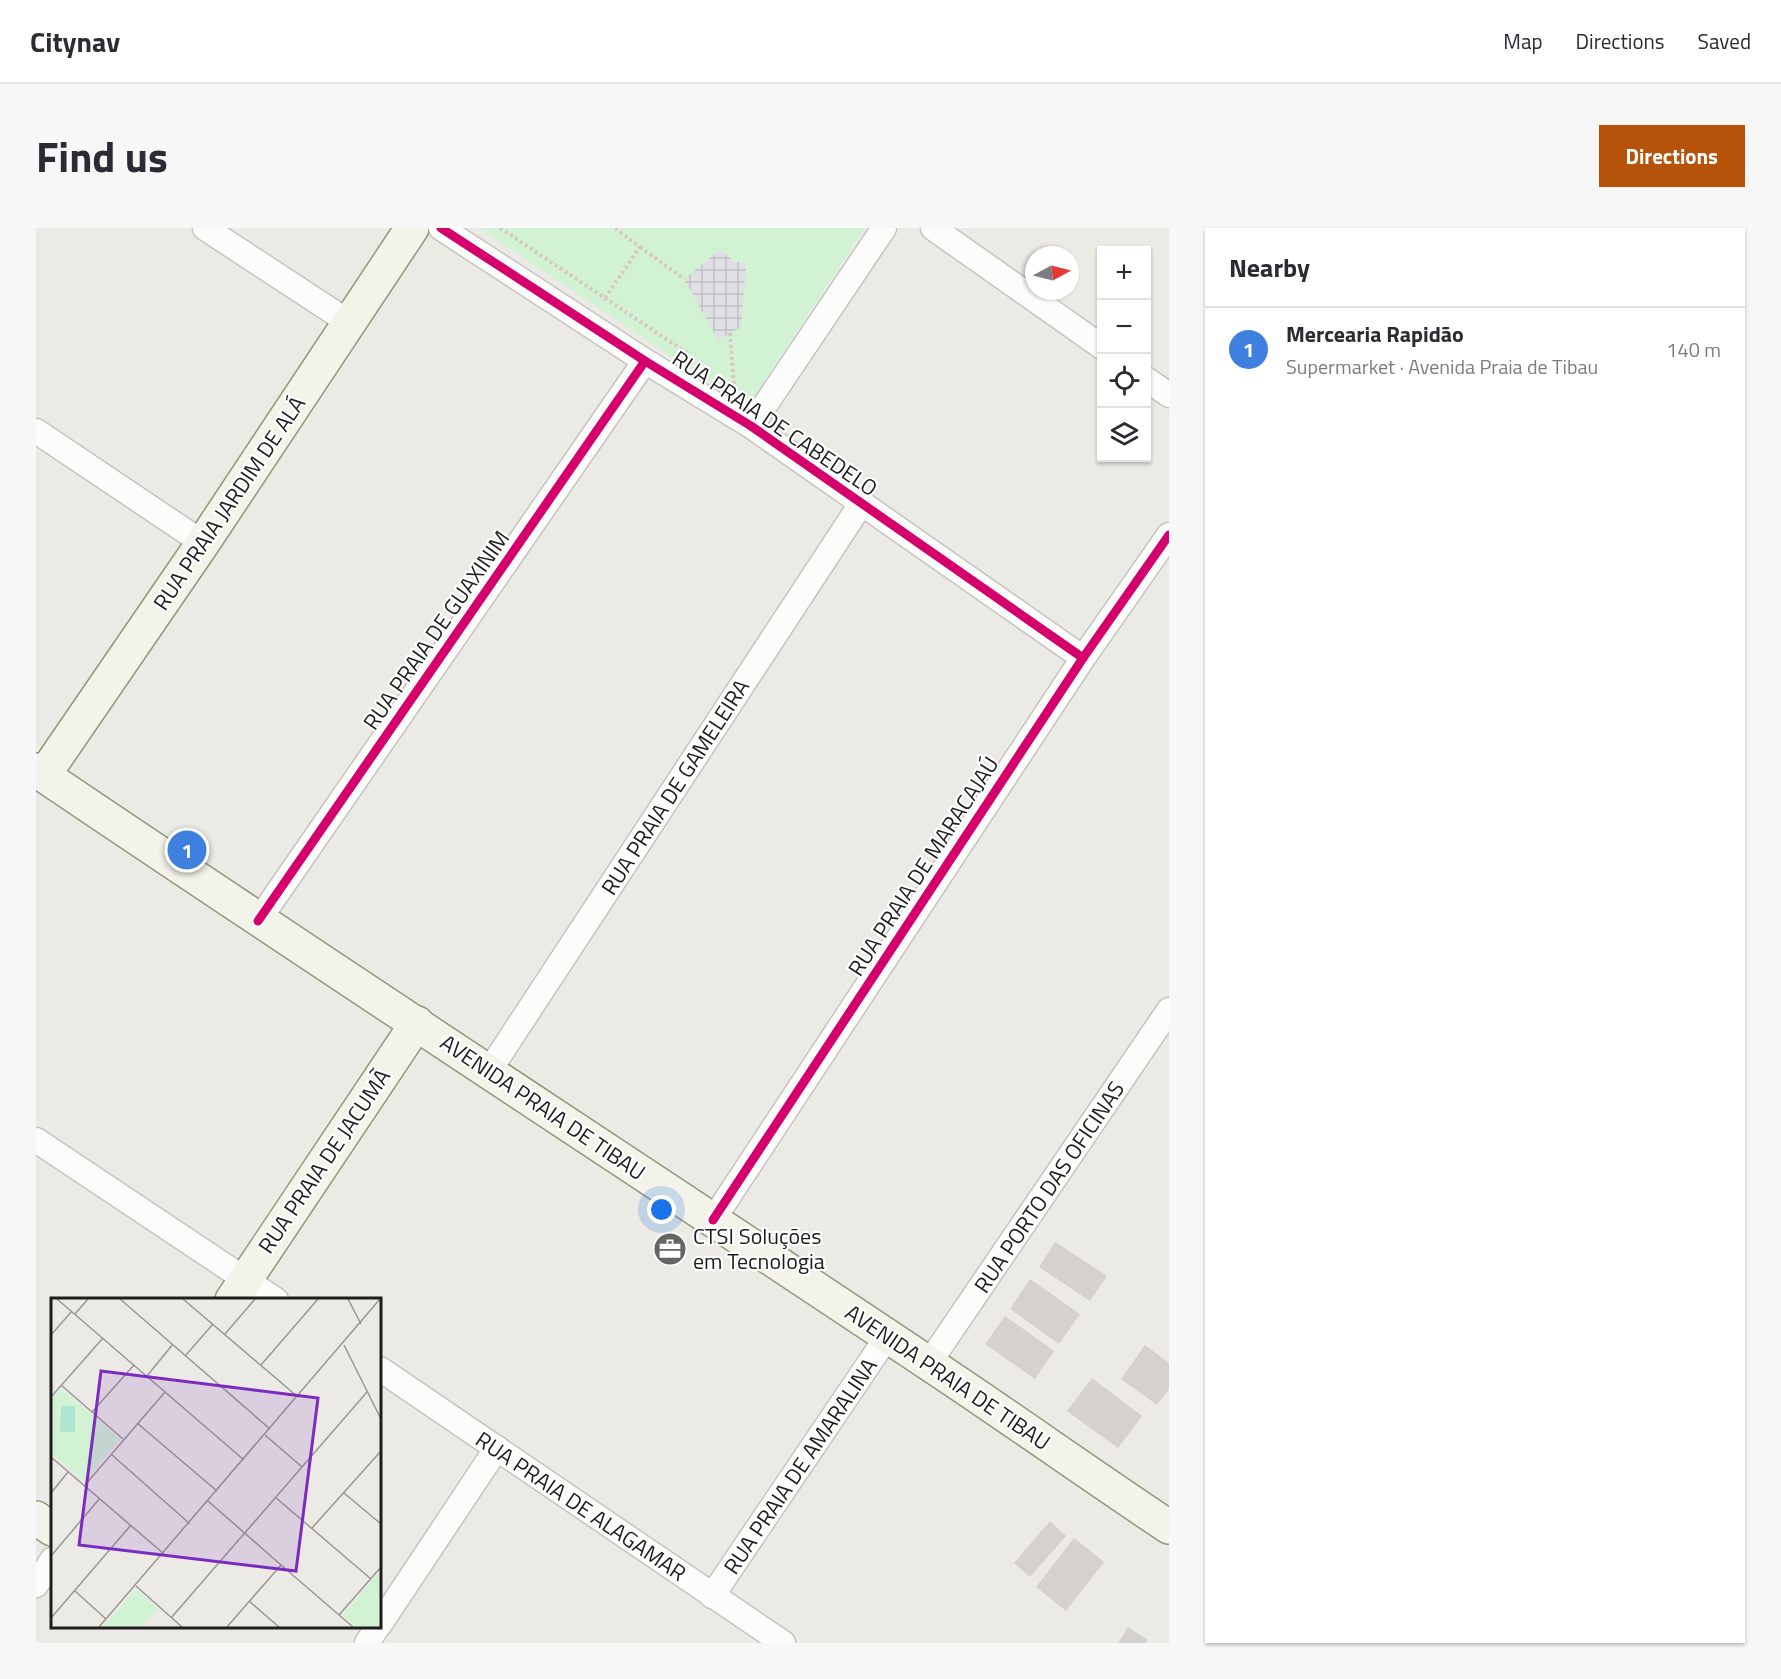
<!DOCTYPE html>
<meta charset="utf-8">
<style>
body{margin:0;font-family:"Titillium Web",sans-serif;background:#f7f7f7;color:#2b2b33}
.controls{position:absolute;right:18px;top:18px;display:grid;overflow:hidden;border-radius:0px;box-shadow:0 2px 4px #0004}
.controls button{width:54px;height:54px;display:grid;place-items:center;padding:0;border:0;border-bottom:2px solid #e1e1e2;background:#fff;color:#2b2b33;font:30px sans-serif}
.compass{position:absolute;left:989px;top:18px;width:54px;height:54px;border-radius:50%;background:#fff;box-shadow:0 2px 4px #0004;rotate:83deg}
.you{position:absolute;left:626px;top:982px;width:21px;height:21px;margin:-15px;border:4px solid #fff;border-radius:50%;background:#1a73e8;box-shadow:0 0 0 9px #1a73e833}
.badge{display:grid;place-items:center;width:39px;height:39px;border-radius:50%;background:#b45309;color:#fff;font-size:20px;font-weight:700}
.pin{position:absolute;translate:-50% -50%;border:3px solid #fff;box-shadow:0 2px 6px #0006}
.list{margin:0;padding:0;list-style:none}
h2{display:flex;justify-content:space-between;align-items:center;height:78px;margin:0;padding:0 24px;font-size:26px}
h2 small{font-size:20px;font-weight:400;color:#7c7c81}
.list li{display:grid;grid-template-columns:39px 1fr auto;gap:18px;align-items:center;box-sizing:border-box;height:84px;padding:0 24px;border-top:2px solid #e1e1e2}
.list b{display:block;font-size:22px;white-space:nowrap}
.list p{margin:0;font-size:20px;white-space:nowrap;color:#7c7c81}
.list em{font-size:20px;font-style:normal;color:#7c7c81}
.icon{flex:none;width:33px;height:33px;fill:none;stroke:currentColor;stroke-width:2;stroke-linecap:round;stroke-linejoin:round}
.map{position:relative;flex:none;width:1133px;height:1415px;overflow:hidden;border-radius:0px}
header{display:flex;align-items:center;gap:36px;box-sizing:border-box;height:84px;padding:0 30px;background:#fff;border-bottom:2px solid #e1e1e2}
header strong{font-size:28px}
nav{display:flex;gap:33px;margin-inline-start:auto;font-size:21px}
.intro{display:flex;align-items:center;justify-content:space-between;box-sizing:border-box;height:144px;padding:0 36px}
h1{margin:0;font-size:42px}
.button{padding:15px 27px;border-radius:0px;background:#b45309;color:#fff;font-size:21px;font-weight:700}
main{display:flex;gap:36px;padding:0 36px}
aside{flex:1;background:#fff;border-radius:0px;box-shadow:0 2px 4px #0004}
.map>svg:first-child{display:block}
.park{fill:#d2f3d3}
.plaza{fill:url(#plaza-grid)}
.building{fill:#d4d1ce}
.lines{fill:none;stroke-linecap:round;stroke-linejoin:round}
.street-casing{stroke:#c4c4c1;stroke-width:27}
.secondary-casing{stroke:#93967c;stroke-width:36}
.path{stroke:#d7c8c4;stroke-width:4;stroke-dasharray:3 3;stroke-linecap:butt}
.street{stroke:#fcfcfb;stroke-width:24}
.secondary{stroke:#f3f3e9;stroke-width:33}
.cycleway-casing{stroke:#fff;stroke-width:13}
.cycleway{stroke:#d6006c;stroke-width:9}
.labels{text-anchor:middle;stroke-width:4.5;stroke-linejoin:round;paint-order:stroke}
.street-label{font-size:22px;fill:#1d1d1d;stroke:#fff}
.poi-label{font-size:22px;fill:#1d1d1d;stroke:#fff;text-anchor:start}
.inset-road{fill:none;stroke:#999895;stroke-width:1.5}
.view{fill:#7b2cbf;fill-opacity:0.15;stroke:#7b2cbf;stroke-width:3}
.inset-edge{fill:none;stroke:#1d1d1d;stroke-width:3}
</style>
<header>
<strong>Citynav</strong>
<nav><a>Map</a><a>Directions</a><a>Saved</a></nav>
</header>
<div class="intro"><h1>Find us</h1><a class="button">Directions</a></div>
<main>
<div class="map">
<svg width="1133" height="1415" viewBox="0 0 1133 1415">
<defs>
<pattern id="plaza-grid" width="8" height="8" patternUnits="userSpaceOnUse" patternTransform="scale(1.5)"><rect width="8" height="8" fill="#e0dfe4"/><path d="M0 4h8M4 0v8" fill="none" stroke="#c0bfc3"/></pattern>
</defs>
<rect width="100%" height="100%" fill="#eceae5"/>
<polygon class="park" points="443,0 829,0 711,179"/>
<polygon class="plaza" points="684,22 698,33 710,36 705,99 682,112 648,51"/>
<g class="building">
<polygon points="1019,1014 1071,1048 1054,1073 1003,1039"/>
<polygon points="994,1051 1044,1086 1023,1116 974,1081"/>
<polygon points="969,1088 1018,1123 999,1151 949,1116"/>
<polygon points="1109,1117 1133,1135 1133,1161 1121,1177 1085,1151"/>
<polygon points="1056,1150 1106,1188 1082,1220 1031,1183"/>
<polygon points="1014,1293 1030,1308 994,1349 978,1335"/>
<polygon points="1038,1310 1068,1334 1030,1383 1000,1359"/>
<polygon points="1092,1399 1112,1412 1110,1415 1082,1415"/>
</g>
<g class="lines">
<g class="street-casing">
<g id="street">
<polyline points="169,0 314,95"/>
<polyline points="405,0 609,133 715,198 1047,430"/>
<polyline points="897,0 1066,119"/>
<polyline points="1110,151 1133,167"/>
<polyline points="715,198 848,0"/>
<polyline points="0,203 167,315"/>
<polyline points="222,693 609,133"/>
<polyline points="453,843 825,276"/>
<polyline points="0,912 240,1072"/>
<polyline points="677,992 1047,430 1133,307"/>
<polyline points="893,1135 1133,782"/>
<polyline points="344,1141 747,1415"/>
<polyline points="0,1357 16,1332"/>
<polyline points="676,1368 851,1109"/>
<polyline points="344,1396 461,1220"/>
<polyline points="331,1415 342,1398"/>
</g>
</g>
<g class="secondary-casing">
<g id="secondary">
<path d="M 0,542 C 297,743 597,938 895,1137 C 975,1190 1053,1246 1133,1299"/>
<polyline points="8,547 167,315 376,0"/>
<polyline points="196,1072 381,795"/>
<polyline points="0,1290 16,1301"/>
</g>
</g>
<g class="path">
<polyline points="464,0 651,125"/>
<polyline points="604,19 648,51"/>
<polyline points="569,70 604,19 579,0"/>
<polyline points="694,105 698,158"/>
</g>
<use href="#street" class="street"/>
<use href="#secondary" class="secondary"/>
<g class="cycleway-casing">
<g id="cycleway">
<polyline points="405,0 609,133 715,198 1047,430"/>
<polyline points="222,693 609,133"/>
<polyline points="677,992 1047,430 1133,307"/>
</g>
</g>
<use href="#cycleway" class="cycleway"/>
</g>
<defs>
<g id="office-disc" transform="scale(1.725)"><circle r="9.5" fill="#656563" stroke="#fff"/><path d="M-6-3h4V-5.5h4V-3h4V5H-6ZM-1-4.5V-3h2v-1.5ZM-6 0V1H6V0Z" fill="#fff"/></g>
</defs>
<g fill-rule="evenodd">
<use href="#office-disc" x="634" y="1021"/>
</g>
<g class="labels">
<g class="street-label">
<text transform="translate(739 195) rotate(34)" y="8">RUA PRAIA DE CABEDELO</text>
<text transform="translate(193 275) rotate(-56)" y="8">RUA PRAIA JARDIM DE ALÁ</text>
<text transform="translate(400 402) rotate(-55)" y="8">RUA PRAIA DE GUAXINIM</text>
<text transform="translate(639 559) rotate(-57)" y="8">RUA PRAIA DE GAMELEIRA</text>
<text transform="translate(887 638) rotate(-57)" y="8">RUA PRAIA DE MARACAJAÚ</text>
<text transform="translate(507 879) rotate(34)" y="8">AVENIDA PRAIA DE TIBAU</text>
<text transform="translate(288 933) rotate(-56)" y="8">RUA PRAIA DE JACUMÃ</text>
<text transform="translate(1013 959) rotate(-56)" y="8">RUA PORTO DAS OFICINAS</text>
<text transform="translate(912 1149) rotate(34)" y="8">AVENIDA PRAIA DE TIBAU</text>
<text transform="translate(764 1238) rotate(-56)" y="8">RUA PRAIA DE AMARALINA</text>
<text transform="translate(545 1278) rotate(34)" y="8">RUA PRAIA DE ALAGAMAR</text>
</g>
<g class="poi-label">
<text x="657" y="1016">CTSI Soluções<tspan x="657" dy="25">em Tecnologia</tspan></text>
</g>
</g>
<g transform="translate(15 1070)">
<rect width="330" height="330" fill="#eceae5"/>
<path d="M 10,91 L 69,141 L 33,183 L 0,155 L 0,103 ZM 330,272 L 330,329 L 306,329 L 292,317 ZM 85,291 L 107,311 L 89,329 L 52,329 Z" fill="#d2f3d3"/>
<path d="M 10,108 L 24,108 L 24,134 L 9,134 Z" fill="#afe5d0"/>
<path class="inset-road" d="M 6,1 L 193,162M 69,1 L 219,131M 132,1 L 247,99M 297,1 L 310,26M 24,16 L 37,1M 174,36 L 204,1M 0,37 L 21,13M 293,47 L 330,121M 135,57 L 162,26M 210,67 L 267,1M 96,78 L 122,46M 10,87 L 72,141M 0,99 L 52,40M 41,114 L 83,67M 86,125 L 166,193M 214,137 L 251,169M 60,156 L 139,226M 0,159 L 113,256M 34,187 L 114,94M 0,195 L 17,174M 293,195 L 330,226M 224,199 L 320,281M 157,203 L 230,267 L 176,329M 261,230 L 330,153M 0,258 L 49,200M 230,267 L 302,329M 85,288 L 131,329M 24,293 L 55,321M 198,303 L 228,329M 288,317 L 330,269M 0,320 L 80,227M 120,320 L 316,94M 48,329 L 329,1"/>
<path class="view" d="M 50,73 L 267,100 L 245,273 L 28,247 Z"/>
<rect width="330" height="330" class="inset-edge"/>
</g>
</svg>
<div class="controls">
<button>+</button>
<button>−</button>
<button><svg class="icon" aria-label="locate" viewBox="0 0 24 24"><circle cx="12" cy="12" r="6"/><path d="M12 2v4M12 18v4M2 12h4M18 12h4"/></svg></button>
<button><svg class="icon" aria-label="layers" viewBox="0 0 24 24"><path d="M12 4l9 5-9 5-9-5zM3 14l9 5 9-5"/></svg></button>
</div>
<svg class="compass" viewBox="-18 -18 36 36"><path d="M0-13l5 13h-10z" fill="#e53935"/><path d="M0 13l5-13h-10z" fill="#7c7c81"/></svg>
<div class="you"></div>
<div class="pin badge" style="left:151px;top:622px;background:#3f7fe0">1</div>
</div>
<aside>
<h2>Nearby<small></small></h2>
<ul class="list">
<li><span class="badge" style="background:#3f7fe0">1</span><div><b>Mercearia Rapidão</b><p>Supermarket · Avenida Praia de Tibau</p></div><em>140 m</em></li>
</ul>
</aside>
</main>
